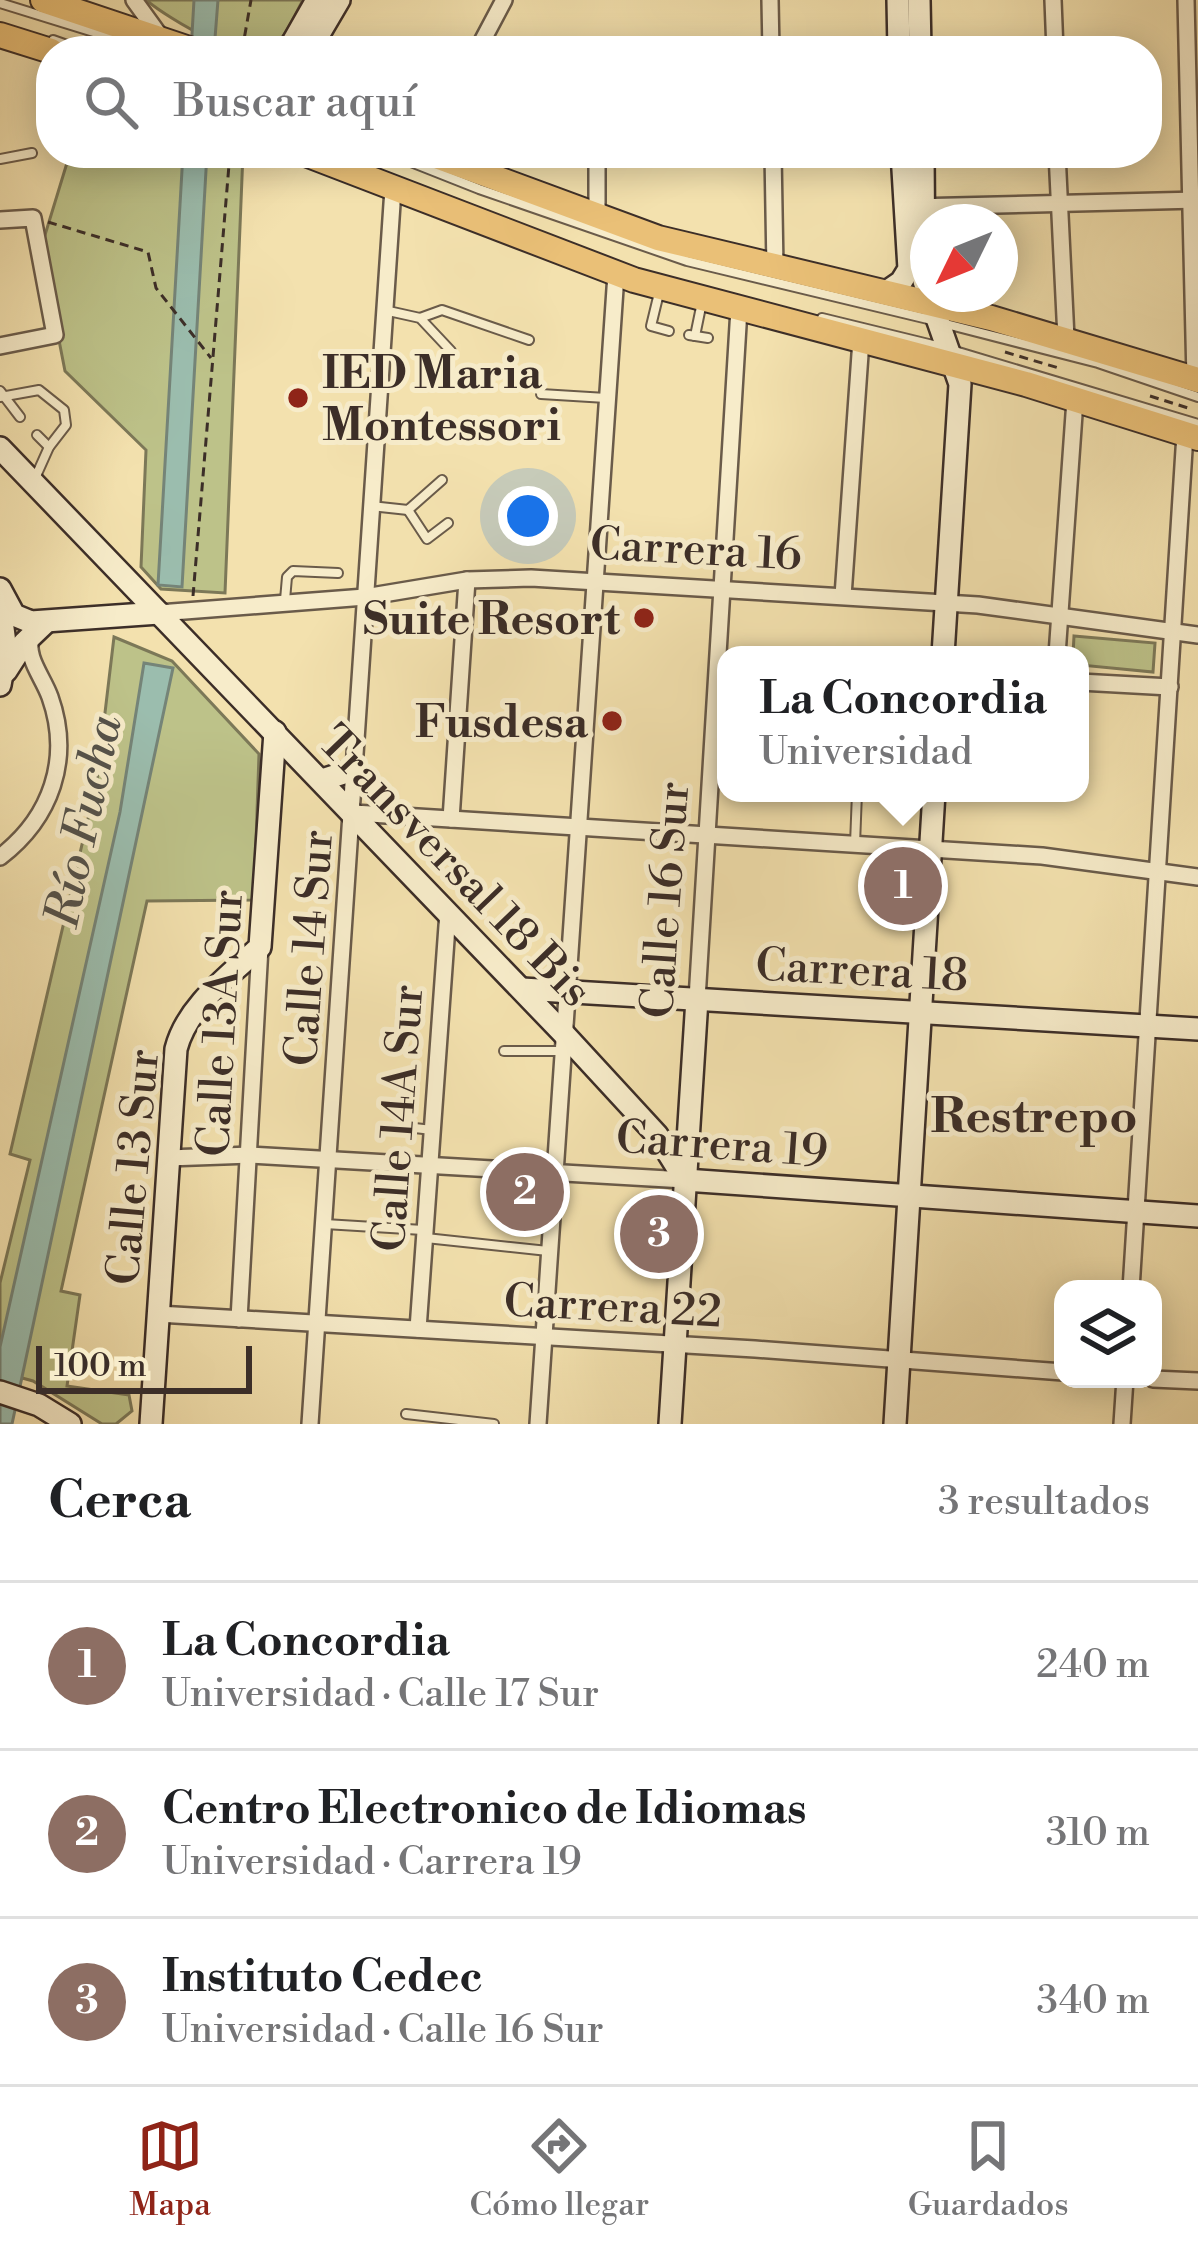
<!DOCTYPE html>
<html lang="es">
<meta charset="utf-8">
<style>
body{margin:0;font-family:"Libre Bodoni",serif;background:#f2f2f2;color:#202124}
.controls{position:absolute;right:36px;bottom:36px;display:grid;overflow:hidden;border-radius:24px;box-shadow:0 6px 30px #0003}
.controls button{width:108px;height:108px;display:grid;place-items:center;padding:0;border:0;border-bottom:3px solid #e0e0e0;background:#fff;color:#202124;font:60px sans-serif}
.compass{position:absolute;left:910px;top:204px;width:108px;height:108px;border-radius:50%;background:#fff;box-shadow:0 6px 30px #0003;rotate:227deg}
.scale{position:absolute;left:36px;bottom:30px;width:216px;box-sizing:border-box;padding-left:12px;border:6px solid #3c2e28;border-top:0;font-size:33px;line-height:42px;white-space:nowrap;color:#3c2e28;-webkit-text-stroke:9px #f7ecca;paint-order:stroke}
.you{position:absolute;left:528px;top:516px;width:42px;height:42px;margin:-30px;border:9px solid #fff;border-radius:50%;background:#1a73e8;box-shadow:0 0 0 18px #1a73e833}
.badge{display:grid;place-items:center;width:78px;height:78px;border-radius:50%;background:#8f2418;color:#fff;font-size:39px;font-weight:700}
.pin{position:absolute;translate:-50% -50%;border:6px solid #fff;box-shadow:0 3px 12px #0006}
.popup{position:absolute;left:717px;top:646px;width:372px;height:156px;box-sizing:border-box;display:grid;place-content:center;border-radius:24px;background:#fff;filter:drop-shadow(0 3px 9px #0005);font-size:39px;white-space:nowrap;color:#757577}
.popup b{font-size:45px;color:#202124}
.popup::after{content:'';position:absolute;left:50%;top:100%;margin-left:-24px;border:24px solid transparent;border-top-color:#fff}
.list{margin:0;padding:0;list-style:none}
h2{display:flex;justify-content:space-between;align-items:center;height:156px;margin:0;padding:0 48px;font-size:51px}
h2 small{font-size:39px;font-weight:400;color:#757577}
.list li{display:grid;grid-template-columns:78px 1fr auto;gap:36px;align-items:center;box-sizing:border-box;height:168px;padding:0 48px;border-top:3px solid #e0e0e0}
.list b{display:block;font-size:45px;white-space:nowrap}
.list p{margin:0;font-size:39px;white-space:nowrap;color:#757577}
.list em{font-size:39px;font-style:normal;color:#757577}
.icon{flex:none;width:66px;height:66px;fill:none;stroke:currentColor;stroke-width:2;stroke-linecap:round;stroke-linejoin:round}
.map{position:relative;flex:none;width:1198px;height:1424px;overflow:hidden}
.search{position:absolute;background:#fff;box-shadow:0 6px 30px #0003;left:36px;right:36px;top:36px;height:132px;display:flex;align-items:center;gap:30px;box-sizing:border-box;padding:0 42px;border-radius:48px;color:#757577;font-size:45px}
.sheet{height:660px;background:#fff}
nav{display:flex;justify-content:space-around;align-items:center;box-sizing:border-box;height:168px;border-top:3px solid #e0e0e0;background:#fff;font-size:33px;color:#757577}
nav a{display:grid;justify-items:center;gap:6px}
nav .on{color:#8f2418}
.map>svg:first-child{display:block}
.green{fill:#bdc289;stroke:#7c7858;stroke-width:3}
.water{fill:#9bbdae;stroke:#758478;stroke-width:3}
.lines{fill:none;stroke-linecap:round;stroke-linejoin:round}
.lane-casing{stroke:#6a5b4a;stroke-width:12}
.street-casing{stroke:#6a5b4a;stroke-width:20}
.secondary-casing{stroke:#3c2e28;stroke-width:26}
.primary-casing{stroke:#3c2e28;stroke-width:28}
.path{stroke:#3c2e28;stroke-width:3;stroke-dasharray:9 6;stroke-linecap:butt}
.lane{stroke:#f7ecca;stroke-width:8}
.street{stroke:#f7ecca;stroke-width:15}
.secondary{stroke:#f7ecca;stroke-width:21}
.primary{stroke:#eac077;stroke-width:24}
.poi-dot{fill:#8f2418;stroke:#f7ecca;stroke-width:4.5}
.labels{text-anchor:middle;stroke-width:10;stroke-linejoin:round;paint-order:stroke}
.poi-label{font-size:45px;font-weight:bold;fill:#3c2e28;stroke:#f7ecca;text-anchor:end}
.street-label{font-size:45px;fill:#3c2e28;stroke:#f7ecca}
.water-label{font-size:48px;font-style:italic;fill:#54524a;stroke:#f7ecca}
.neighbourhood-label{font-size:48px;font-weight:bold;fill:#3c2e28;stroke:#f7ecca}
</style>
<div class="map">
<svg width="1198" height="1424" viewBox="0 0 1198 1424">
<rect width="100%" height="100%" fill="#f3e1ae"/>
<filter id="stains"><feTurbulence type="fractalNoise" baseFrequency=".00167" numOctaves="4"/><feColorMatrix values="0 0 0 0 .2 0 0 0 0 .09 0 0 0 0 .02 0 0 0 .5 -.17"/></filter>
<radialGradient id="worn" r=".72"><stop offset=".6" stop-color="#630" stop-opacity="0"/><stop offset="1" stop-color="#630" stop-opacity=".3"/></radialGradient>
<g class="green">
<path d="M 146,0 L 303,0 C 295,14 286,37 273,47 C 246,67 168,18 146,0 Z"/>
<polygon points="70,153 243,153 225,593 161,589 141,567 146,450 65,371 41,248"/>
<polygon points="1074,636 1155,643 1153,672 1080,665 1080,655 1073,655"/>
<polygon points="114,637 172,661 259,754 254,900 147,901 61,1291 80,1295 67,1386 129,1395 132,1411 116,1424 102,1424 33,1381 0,1372 0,1283 30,1160 10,1154 97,780"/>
</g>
<g class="water">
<polygon points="194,0 218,0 214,51 191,51"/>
<polygon points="183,153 207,153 182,587 158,585"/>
<polygon points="144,663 173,668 12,1424 0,1424 0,1347 120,812"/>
</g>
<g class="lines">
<g class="lane-casing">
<g id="lane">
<polyline points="0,3 155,51"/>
<polyline points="53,40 84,51"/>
<polyline points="338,153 359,162"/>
<polyline points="388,153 479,189 687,261 932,320"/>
<polyline points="0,159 32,153"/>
<polyline points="659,293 651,326 669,331"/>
<polyline points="384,310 420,318 451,351"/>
<polyline points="420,318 442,310 529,340"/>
<polyline points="822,318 941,347"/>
<polyline points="946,324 1098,363 1198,397"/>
<polyline points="689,335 708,338"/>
<polyline points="695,336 702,302"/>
<polyline points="955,351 1198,424"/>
<polyline points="0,391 20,417"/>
<polyline points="541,394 606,398"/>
<polyline points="0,397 39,390 64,410 66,425 49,447 36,476"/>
<polyline points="37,435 49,447"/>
<polyline points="371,506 408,510 442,480"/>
<polyline points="408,510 427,539 448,523"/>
<polyline points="285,600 287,577 293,571 338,573"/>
<polyline points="855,844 857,793"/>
<polyline points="504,1051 562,1051"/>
<polyline points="407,1092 406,1127 432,1130"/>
<polyline points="325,1224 423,1230"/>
<polyline points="426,1238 548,1251"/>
<polyline points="406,1414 494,1424"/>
</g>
</g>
<g class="street-casing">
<g id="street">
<polyline points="134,0 160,36"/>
<polyline points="770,0 771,51"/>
<polyline points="1053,0 1055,51"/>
<polyline points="1186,0 1195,379"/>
<polyline points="477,51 504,0"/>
<polyline points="597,153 597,217"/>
<polyline points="773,153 775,268"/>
<polyline points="1057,153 1066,338"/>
<polyline points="913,207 1198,200"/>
<polyline points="0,220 33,218 55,335 0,346"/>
<polyline points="843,596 861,340"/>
<polyline points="159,613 365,597 467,580 531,578 978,605 1198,635"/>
<polyline points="1057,655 1075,400"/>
<polyline points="1080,682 1170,687"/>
<polyline points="354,813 1042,856 1198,877"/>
<polyline points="451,819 467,580"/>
<path d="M 0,857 C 51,818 72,759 50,697 C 42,675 25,658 31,635"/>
<polyline points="697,999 739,309"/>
<polyline points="168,1158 251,1155 685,1180"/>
<polyline points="1131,1289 1185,434"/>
<polyline points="158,1314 755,1349 1063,1372"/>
<polyline points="239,1319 260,947"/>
<polyline points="418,1329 448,912"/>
<polyline points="1153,1379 1198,1381"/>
<polyline points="310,1424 393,189"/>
<polyline points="538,1424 616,274"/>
<polyline points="1122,1424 1125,1379"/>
</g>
</g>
<g class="secondary-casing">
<g id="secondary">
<polyline points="898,0 899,51"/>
<polyline points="919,0 920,51"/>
<polyline points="288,51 317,0"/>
<polyline points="309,51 339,0"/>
<polyline points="923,153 924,281 960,384 943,655"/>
<polyline points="885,293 901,282 909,269 902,153"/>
<polyline points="0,448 563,1033 657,1135 685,1180 1198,1216"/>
<polyline points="0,589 14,615 31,622 159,613"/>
<polyline points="0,605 6,651 0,685"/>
<polyline points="6,671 24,643 46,622"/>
<polyline points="322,780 356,769"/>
<polyline points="522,989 1198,1029"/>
<polyline points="0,1392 39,1405 70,1424"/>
<path d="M 151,1424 L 176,1049 C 187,1006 229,976 260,947 L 275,732"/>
<polyline points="670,1424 697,999"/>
<polyline points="895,1424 934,793"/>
</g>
</g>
<g class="primary-casing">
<g id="primary">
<polyline points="43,0 195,51"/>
<polyline points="0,35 51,51"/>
<polyline points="303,153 634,280 1026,384 1198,438"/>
<polyline points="428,153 658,238 991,318 1198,380"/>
</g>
</g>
<g class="path">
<polyline points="242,51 251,0"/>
<polyline points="48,222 148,252 156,288 211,358"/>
<polyline points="1005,352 1062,369"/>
<polyline points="1150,396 1188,408"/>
<polyline points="193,596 230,153"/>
<polyline points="372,798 373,784"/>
</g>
<use href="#lane" class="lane"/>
<use href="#street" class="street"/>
<use href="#secondary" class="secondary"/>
<use href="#primary" class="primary"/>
</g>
<g class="poi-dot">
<circle cx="298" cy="398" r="12"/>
<circle cx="644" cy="618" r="12"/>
<circle cx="612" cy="721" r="12"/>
</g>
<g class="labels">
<g class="poi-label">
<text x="322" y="388" text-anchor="start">IED Maria<tspan x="322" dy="52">Montessori</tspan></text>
<text x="620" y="634">Suite Resort</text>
<text x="588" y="737">Fusdesa</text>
</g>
<g class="street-label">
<text transform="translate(696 548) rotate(3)" y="16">Carrera 16</text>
<text transform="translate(456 865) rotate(46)" y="16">Transversal 18 Bis</text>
<text transform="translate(664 900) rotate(-86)" y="16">Calle 16 Sur</text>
<text transform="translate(308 948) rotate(-86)" y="16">Calle 14 Sur</text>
<text transform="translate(862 969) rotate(3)" y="16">Carrera 18</text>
<text transform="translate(219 1023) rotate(-87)" y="16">Calle 13A Sur</text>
<text transform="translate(397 1118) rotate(-86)" y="16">Calle 14A Sur</text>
<text transform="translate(722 1143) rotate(4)" y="16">Carrera 19</text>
<text transform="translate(132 1167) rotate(-85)" y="16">Calle 13 Sur</text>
<text transform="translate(613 1305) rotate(3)" y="16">Carrera 22</text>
</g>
<g class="water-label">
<text transform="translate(82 821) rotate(-78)" y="17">Río Fucha</text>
</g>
<g class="neighbourhood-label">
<text x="1034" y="1132">Restrepo</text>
</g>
</g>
<rect width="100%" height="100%" filter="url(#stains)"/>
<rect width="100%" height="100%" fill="url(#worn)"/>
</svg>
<div class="controls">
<button><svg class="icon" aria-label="layers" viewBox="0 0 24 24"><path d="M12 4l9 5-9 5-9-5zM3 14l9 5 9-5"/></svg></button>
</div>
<svg class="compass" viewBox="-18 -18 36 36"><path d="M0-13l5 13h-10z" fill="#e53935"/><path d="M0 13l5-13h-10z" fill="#757577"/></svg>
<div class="scale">100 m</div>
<div class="you"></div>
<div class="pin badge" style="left:903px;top:886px;background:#8d6e63">1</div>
<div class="popup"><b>La Concordia</b>Universidad</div>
<div class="pin badge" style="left:525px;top:1192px;background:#8d6e63">2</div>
<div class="pin badge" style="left:659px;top:1234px;background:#8d6e63">3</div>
<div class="search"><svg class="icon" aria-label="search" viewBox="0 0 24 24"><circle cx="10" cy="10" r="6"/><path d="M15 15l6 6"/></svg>Buscar aquí</div>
</div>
<section class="sheet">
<h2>Cerca<small>3 resultados</small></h2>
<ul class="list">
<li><span class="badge" style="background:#8d6e63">1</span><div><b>La Concordia</b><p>Universidad · Calle 17 Sur</p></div><em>240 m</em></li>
<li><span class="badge" style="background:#8d6e63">2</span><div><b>Centro Electronico de Idiomas</b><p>Universidad · Carrera 19</p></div><em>310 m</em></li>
<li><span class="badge" style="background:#8d6e63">3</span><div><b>Instituto Cedec</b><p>Universidad · Calle 16 Sur</p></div><em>340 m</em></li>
</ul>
</section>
<nav>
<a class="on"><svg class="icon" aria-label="map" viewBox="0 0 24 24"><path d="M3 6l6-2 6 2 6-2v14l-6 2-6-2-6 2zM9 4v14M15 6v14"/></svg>Mapa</a>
<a><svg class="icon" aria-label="directions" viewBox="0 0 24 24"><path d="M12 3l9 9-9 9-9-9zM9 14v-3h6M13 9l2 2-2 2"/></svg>Cómo llegar</a>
<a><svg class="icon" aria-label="saved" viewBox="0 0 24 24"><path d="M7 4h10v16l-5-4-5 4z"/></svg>Guardados</a>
</nav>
